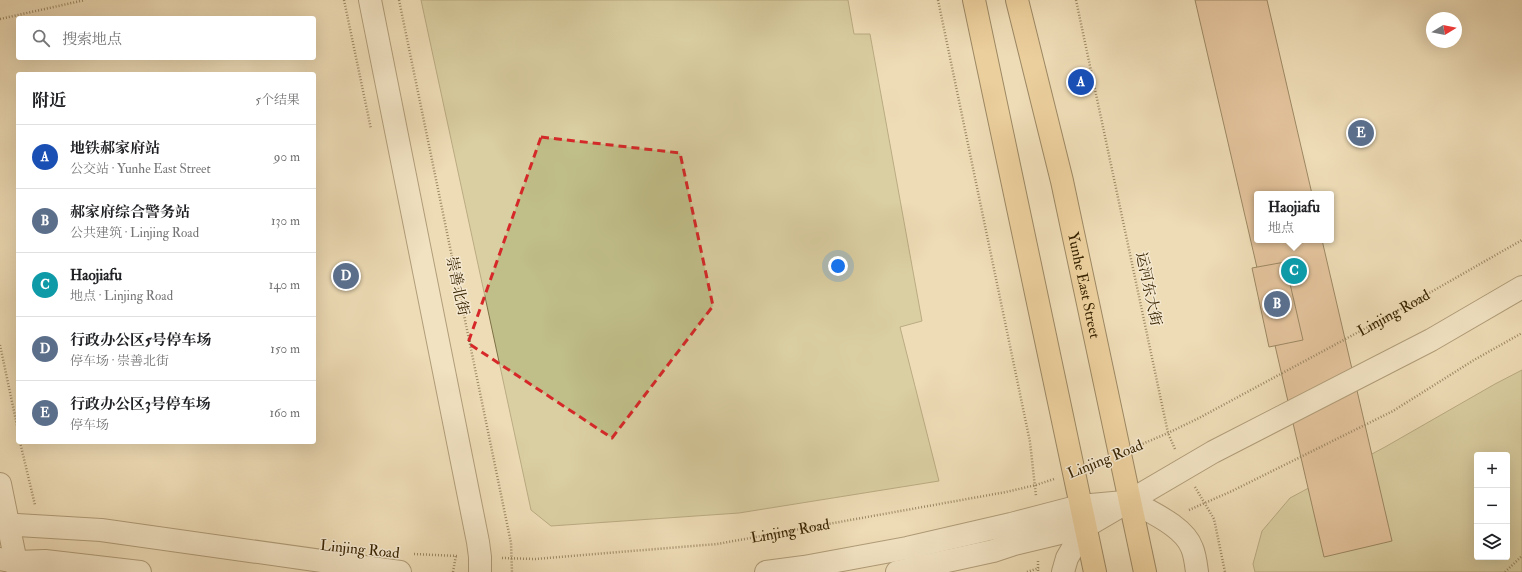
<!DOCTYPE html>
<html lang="zh">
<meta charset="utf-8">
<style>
body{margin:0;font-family:"IM FELL Double Pica","Noto Serif SC",serif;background:#f6f6f6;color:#202124}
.controls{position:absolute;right:12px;bottom:12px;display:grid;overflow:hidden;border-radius:4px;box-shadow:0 4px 16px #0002}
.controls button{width:36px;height:36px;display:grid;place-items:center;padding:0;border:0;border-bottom:1px solid #e0e0e0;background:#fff;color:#202124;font:20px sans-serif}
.compass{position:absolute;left:1426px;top:12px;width:36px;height:36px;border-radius:50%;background:#fff;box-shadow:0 4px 16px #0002;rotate:80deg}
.you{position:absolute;left:838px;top:266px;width:14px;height:14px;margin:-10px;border:3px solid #fff;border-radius:50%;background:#1a73e8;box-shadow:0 0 0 6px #1a73e833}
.badge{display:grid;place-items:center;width:26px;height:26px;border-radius:50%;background:#1a73e8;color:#fff;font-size:13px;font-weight:700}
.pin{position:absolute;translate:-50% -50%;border:2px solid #fff;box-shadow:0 1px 4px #0006}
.popup{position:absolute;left:1254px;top:191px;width:80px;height:52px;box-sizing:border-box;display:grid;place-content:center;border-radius:4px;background:#fff;filter:drop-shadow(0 1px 3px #0005);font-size:13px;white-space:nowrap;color:#757577}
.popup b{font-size:15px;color:#202124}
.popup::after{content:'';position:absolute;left:50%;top:100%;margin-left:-8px;border:8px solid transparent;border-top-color:#fff}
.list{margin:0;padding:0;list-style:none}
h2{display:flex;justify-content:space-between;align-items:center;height:52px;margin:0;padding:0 16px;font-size:17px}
h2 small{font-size:13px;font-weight:400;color:#757577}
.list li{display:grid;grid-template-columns:26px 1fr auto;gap:12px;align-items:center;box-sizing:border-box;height:64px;padding:0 16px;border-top:1px solid #e0e0e0}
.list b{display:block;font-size:15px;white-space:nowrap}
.list p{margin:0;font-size:13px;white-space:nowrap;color:#757577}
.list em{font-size:13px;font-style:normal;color:#757577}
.icon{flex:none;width:22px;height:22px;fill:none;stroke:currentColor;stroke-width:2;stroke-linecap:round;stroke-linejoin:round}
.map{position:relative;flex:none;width:1522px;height:572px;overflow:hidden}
.search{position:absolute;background:#fff;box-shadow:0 4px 16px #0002;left:16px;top:16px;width:300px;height:44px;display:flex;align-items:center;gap:10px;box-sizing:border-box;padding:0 14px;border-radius:4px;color:#757577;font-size:15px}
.panel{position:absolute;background:#fff;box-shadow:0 4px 16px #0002;left:16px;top:72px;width:300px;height:372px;border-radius:4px}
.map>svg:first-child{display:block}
.green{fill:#c0be89;stroke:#7c7045;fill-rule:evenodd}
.building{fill:#d7a77e;stroke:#382301}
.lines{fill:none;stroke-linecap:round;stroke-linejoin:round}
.tertiary-casing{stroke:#66512e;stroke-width:24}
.primary-casing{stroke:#382301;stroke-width:24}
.path{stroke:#382301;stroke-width:2.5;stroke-dasharray:1 2;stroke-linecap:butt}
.tertiary{stroke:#f4e8d0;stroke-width:22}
.primary{stroke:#e7be7c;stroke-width:22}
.marked{fill:none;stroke:#d62828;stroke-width:3;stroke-dasharray:8 5;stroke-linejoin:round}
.labels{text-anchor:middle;stroke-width:3;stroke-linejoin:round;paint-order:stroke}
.street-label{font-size:15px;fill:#382301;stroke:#f4e8d0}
</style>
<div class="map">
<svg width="1522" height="572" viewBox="0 0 1522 572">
<rect width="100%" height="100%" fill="#eedcb7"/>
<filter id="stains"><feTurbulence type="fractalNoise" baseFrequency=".005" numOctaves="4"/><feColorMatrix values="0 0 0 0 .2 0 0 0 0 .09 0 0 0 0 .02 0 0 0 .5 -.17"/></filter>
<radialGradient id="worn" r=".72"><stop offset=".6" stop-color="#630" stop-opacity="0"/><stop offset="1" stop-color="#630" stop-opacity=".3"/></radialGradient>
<g class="green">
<polygon points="421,0 848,0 854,34 870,34 922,321 900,327 939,481 739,513 551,526 531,510"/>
<path d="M 1522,370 L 1522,572 L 1255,572 L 1253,564 L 1262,531 L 1290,498 L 1385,447 L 1495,384 ZM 1477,455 L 1507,455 L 1507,557 L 1477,557 Z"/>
</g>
<g class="building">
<polygon points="1195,0 1267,0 1312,194 1257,194 1257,240 1322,240 1392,541 1324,557"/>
<polygon points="1285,262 1303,340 1269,347 1252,268"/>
</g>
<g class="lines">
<g class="tertiary-casing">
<g id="tertiary">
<polyline points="370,0 478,542 480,557 480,572"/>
<polyline points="0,484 18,572"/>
<path d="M 1131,501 C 1150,512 1184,526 1192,548 C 1195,555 1196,564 1197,572"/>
<polyline points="0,524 101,530 400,572"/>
<polyline points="0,559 16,562 45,561 140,572"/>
<polyline points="766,572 804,567 907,548 1011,524 1080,506 1124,502"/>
<polyline points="897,572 993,551 1014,544 1085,527 1213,452 1431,340 1522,287"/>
<polyline points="1063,572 1067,558 1085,527"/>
</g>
</g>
<g class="primary-casing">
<g id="primary">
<polyline points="974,0 1095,572"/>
<path id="s3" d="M 1017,0 L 1062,181 L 1145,572"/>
</g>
</g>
<g class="path">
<polyline points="344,0 371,129"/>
<polyline points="399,0 511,543 512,572"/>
<polyline points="938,0 1030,442 1036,496"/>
<polyline points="1076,0 1168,433 1175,449"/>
<polyline points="0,19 85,0"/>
<polyline points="0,345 18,430"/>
<polyline points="20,442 35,505"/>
<path id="s1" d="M 1140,445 L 1168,433 L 1199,418 L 1403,308 L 1522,240"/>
<polyline points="1195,487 1214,519 1225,572"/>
<polyline points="1189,510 1232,491 1393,411 1474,360 1522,333"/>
<polyline points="414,554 457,556"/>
<path id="s2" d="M 502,558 L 535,559 L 717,544 L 1006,492 L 1036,485 L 1054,479"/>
<polyline points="1038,561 1038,572"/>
<polyline points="453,572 456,555"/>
<polyline points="1027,572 1039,568"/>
<polyline points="1505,572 1522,556"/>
</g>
<use href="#tertiary" class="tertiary"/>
<use href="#primary" class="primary"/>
</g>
<path d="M0 0H1522V572H0ZM 541,137 L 680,153 L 713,306 L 612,438 L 468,343 Z" fill="#eedcb7" fill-opacity=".55" fill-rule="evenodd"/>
<path class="marked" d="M 541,137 L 680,153 L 713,306 L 612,438 L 468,343 Z"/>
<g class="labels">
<g class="street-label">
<text dy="5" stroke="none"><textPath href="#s3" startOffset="293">Yunhe East Street</textPath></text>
<text transform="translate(458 286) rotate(78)" y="5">崇善北街</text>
<text transform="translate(1149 289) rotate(78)" y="5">运河东大街</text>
<text dy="5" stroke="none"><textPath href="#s1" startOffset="286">Linjing Road</textPath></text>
<text transform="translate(1105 459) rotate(-22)" y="5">Linjing Road</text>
<text dy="5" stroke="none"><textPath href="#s2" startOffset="290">Linjing Road</textPath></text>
<text transform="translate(360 549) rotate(6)" y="5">Linjing Road</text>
</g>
</g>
<rect width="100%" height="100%" filter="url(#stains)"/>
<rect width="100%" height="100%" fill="url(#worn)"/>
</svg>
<div class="controls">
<button>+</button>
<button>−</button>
<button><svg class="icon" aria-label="layers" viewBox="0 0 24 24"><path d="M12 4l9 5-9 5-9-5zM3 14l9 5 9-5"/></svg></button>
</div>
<svg class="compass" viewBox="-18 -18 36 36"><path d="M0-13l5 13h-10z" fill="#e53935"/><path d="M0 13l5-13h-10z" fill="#757577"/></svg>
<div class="you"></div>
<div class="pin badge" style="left:1081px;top:82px;background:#1a4fb4">A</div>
<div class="pin badge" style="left:1277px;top:304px;background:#5c6f8a">B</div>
<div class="pin badge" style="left:1294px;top:271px;background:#0f9aa8">C</div>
<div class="popup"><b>Haojiafu</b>地点</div>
<div class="pin badge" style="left:346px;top:276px;background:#5c6f8a">D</div>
<div class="pin badge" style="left:1361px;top:133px;background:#5c6f8a">E</div>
<div class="search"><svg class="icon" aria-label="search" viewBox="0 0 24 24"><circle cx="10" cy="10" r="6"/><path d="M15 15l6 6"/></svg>搜索地点</div>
<section class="panel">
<h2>附近<small>5个结果</small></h2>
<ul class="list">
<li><span class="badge" style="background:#1a4fb4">A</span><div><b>地铁郝家府站</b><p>公交站 · Yunhe East Street</p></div><em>90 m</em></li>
<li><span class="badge" style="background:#5c6f8a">B</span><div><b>郝家府综合警务站</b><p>公共建筑 · Linjing Road</p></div><em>130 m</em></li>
<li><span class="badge" style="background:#0f9aa8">C</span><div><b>Haojiafu</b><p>地点 · Linjing Road</p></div><em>140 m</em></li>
<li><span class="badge" style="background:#5c6f8a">D</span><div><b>行政办公区5号停车场</b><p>停车场 · 崇善北街</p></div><em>150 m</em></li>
<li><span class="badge" style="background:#5c6f8a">E</span><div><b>行政办公区3号停车场</b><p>停车场</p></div><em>160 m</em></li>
</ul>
</section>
</div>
